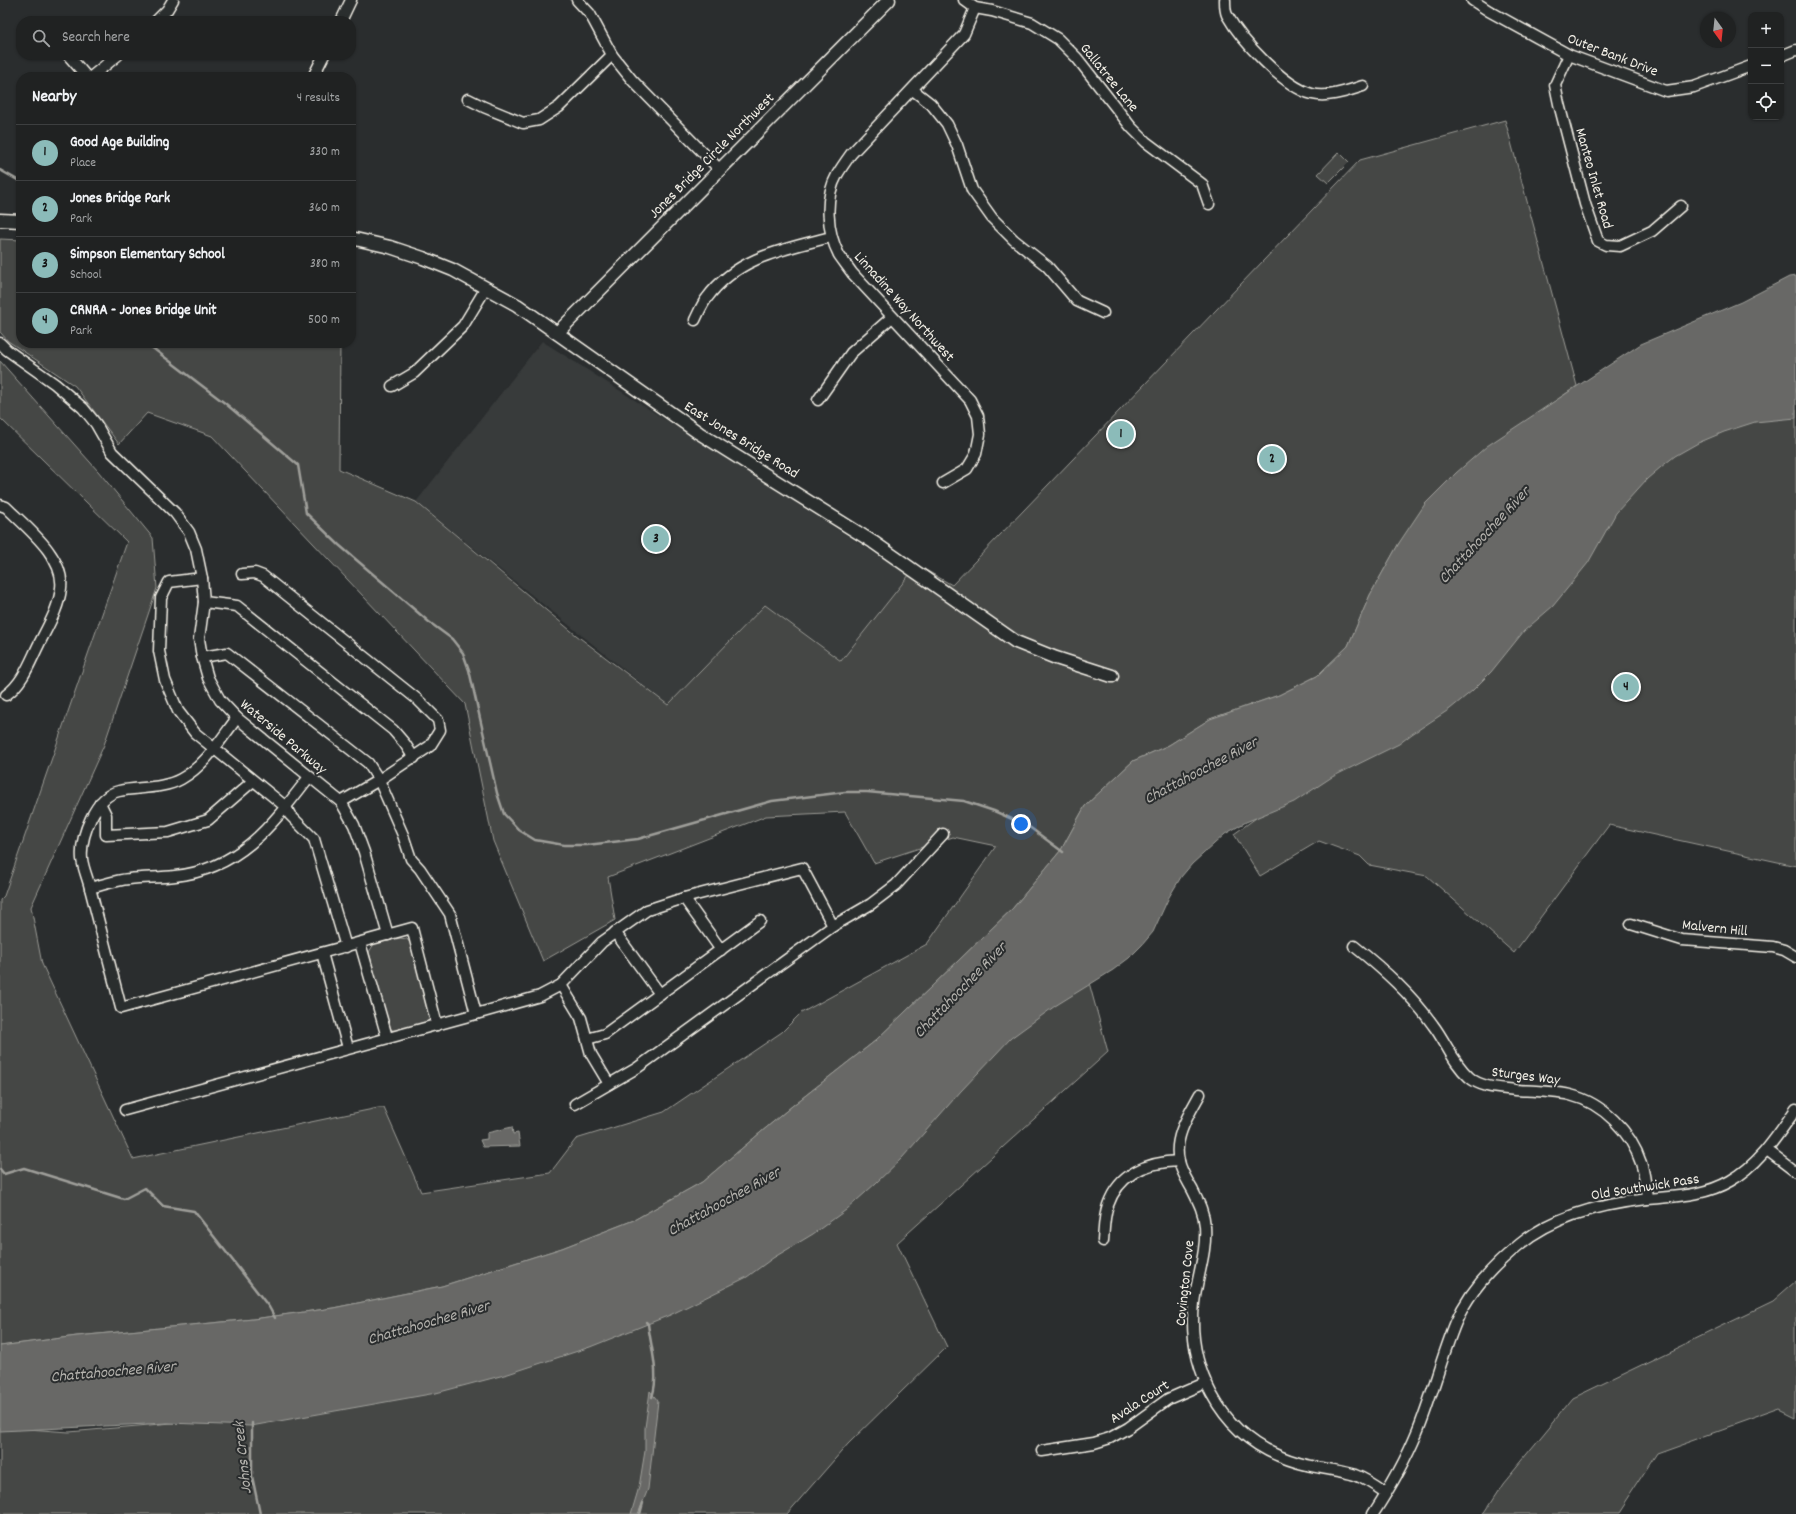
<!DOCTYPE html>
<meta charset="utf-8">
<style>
body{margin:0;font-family:Dekko,sans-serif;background:#2d2f2f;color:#f1f3f6}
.controls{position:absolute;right:12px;top:12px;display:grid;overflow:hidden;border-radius:8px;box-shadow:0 1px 3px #0004}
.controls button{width:36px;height:36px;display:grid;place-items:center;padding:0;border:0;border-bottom:1px solid #3d3f40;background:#202222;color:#f1f3f6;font:20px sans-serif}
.compass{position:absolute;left:1700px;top:12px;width:36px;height:36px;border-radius:50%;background:#202222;box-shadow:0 1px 3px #0004;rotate:165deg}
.you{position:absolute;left:1021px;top:824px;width:14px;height:14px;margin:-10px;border:3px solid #fff;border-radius:50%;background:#1a73e8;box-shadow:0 0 0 6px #1a73e833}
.badge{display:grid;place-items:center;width:26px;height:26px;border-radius:50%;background:#8bbbb9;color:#111;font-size:13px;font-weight:700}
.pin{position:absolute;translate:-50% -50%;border:2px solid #fff;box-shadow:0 1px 4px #0006}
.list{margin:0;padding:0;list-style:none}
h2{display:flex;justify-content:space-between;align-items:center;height:52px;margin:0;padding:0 16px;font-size:17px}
h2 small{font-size:13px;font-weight:400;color:#a2a4a5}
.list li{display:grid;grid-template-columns:26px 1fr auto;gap:12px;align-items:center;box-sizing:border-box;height:56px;padding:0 16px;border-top:1px solid #3d3f40}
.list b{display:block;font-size:15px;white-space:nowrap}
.list p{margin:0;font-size:13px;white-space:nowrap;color:#a2a4a5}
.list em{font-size:13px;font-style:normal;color:#a2a4a5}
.icon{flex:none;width:22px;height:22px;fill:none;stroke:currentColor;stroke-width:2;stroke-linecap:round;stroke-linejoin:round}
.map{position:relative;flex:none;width:1796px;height:1514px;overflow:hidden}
.search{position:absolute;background:#202222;box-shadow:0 1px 3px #0004;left:16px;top:16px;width:340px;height:44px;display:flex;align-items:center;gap:10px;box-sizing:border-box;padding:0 14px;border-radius:16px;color:#a2a4a5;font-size:15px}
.panel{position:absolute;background:#202222;box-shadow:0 1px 3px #0004;left:16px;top:72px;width:340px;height:276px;border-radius:16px}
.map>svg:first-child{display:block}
.built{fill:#373a3a}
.green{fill:#444645;stroke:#9c9c96}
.water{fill:#676866;stroke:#9f9f9a}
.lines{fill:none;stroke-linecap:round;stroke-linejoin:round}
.stream{stroke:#9f9f9a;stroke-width:2.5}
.minor-casing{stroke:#f4f1e8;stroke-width:13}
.tertiary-casing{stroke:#f4f1e8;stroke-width:15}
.minor{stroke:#2a2d2e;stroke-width:10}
.tertiary{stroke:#2a2d2e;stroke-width:12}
.labels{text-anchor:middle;stroke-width:4;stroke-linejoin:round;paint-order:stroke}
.street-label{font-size:15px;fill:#f4f1e8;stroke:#2a2d2e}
.water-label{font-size:16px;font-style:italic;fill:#b5b3ae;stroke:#2a2d2e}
</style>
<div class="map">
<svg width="1796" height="1514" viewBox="0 0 1796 1514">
<rect width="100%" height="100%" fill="#2a2d2e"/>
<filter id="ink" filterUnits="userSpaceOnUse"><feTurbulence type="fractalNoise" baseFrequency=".025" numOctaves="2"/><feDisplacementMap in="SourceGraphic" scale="8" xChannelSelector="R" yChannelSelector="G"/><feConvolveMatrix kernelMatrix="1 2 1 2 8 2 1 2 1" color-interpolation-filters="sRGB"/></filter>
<g filter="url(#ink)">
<polygon class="built" points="542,341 909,575 841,661 765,605 668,705 416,502"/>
<g class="green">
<polygon points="1505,120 1577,386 1535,415 1399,543 1370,595 1348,646 1317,676 1279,695 1210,719 1169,745 1133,761 1085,806 1061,850 1013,908 875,1041 792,1106 702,1182 634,1220 562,1248 442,1286 333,1308 253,1319 77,1336 0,1346 0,900 4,896 127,542 0,418 0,361 98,471 153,538 157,588 104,745 31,907 42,964 133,1159 378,1108 384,1108 421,1192 550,1173 576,1139 664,1112 782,1032 801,1013 927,944 996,846 953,837 874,863 845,812 766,816 608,877 615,920 543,961 493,841 465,704 212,436 147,413 119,444 75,386 8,341 0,332 0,239 21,240 21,343 340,343 339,469 416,502 576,635 668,705 765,605 841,661 917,565 952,585 1360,160"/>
<polygon points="1339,152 1349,162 1328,183 1318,174"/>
<polygon points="1796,409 1796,866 1609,825 1514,953 1427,876 1369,865 1360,856 1319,841 1260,876 1234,834 1311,778 1697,433"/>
<polygon points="400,938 407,939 411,944 431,1014 430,1019 424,1024 398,1031 392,1030 388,1025 369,952 374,944"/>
<polygon points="1079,946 1108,1052 897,1243 947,1347 848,1444 787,1514 0,1514 0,1427 69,1432 195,1421 418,1390"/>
<polygon points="1796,1281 1796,1417 1780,1409 1657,1453 1617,1514 1483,1514 1503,1483 1573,1398 1772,1302"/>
</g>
<g class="water">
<polygon points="1796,276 1796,418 1755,422 1724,432 1698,443 1675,456 1661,467 1647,479 1616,513 1588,563 1553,606 1524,631 1491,672 1472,691 1450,709 1412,734 1399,744 1332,777 1294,802 1246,822 1225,834 1192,864 1181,877 1169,897 1153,932 1142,945 1129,958 1113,970 1055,1006 1011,1038 961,1091 902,1158 876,1183 846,1210 813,1234 773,1258 747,1277 670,1315 590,1347 508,1374 436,1393 251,1426 168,1423 0,1431 0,1346 77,1336 253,1319 333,1308 442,1286 562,1248 634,1220 702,1182 792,1106 875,1041 1013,908 1061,850 1085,806 1133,761 1169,745 1210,719 1279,695 1317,676 1348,646 1370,595 1399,543 1425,504 1456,473 1487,446 1641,344 1741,302 1789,277"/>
<polygon points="512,1127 513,1134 518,1133 520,1146 483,1147 480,1140 487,1139 487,1133"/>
<polygon points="650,1391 658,1401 648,1489 638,1514 631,1514 639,1487 645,1451 645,1428"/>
</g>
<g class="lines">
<g class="stream">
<polyline points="0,170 21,182"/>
<polyline points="146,343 226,404 298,465 306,513 339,545 429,622 452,639 463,653 469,670 497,793 504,814 519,830 535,840 564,845 587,845 638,839 772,801 845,792 867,792 964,801 994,811 1028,826 1063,852"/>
<polyline points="0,1169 4,1174 24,1168 124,1199 145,1188 163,1206 194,1211 269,1307 275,1318"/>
<path d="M 646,1322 L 648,1324 C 651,1348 660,1374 652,1397"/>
<polyline points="252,1423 252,1476 260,1514"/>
<polyline points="640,1514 643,1503"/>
</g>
<g class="minor-casing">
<g id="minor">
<polyline points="577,0 590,14 612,55 632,80 719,169"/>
<polyline points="964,0 975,8 992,11 1032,23 1058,39 1077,58 1131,127 1146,142 1202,184 1209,204"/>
<path d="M 1225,0 C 1225,5 1225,11 1227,15 C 1241,40 1284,87 1312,94 C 1328,98 1347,91 1363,86"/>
<polyline points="1472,0 1489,11 1569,55 1666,91 1694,87 1751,66"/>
<polyline points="156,21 167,10 173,0"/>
<polyline points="341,21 351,0"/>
<polyline points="68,55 87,77"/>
<polyline points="1569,55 1555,85 1559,104 1585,204 1598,241 1606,245 1620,246 1652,231 1681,206"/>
<polyline points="1781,56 1796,50"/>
<polyline points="91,77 118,55"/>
<polyline points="313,77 324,55"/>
<polyline points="913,90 931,104 947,124 957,145 972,190 992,218 1014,240 1047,266 1077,301 1103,313"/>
<polyline points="468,99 484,107 523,123 539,120 559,107 612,55"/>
<path d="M 695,320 C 699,312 702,304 707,298 C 737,257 785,249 831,237"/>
<polyline points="0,343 7,350 55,384 83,408 96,424 112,452 175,513 189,532 196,549 202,578 204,602 199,639 202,657 208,678 220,700 237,718 341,802 354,825 364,852 388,935"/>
<polyline points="392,386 414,373 463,326 486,288"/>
<polyline points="818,400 851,353 892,317"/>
<path d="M 943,483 L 967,469 L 976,454 L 980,434 L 978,416 L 970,400 L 852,273 C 848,267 843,261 839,255 C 827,232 824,198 837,175 C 841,168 846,161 851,154 L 964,34 L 975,8"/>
<path d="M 0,505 L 6,507 C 26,527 65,557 61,588 C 59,608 48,626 39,644 C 30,662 23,683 6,695"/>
<polyline points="242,574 255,573 263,576 417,699 438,720 440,730 430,746 379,780 341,802"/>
<polyline points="202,578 169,582 161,598 159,651 165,680 178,711 195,733 286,807 290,815 314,839 346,947"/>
<polyline points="204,602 237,606 393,730 405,744 414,758"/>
<path d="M 237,718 C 221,739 205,766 181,779 C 163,789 139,787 119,791 C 95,796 80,837 82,859 C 83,868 88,879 90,888 C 103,885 116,880 129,879 C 144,877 160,878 175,876 C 240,869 272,825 309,777"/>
<polyline points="100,803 106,815 106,835 168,832 208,820 253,781"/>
<polyline points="90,888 121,1008 412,928 437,1025"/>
<polyline points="684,898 721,950"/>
<polyline points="1631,924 1682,940 1773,947 1784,950 1796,957"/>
<polyline points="615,932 660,994"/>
<polyline points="360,943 387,1037"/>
<path d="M 1354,946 C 1384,970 1411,994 1433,1025 C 1446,1042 1453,1063 1469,1077 C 1481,1088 1500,1088 1515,1090 C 1533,1091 1552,1091 1570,1095 C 1603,1103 1631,1132 1641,1163 C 1645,1174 1646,1187 1647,1199"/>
<polyline points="322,953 348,1048"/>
<polyline points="561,985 581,1018 591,1054 609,1084"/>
<polyline points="476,1014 540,996 561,985 602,942 647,910 684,898 802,868 833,926"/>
<polyline points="587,1039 605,1034 760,921"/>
<path d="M 1200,1094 C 1189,1114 1173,1138 1179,1161 C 1181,1171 1187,1180 1192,1189 C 1198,1201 1204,1212 1205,1226 C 1207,1252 1197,1277 1194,1303 C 1187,1366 1219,1431 1279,1456 C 1291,1461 1304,1465 1317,1467 C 1329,1470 1343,1471 1355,1475 C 1366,1479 1376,1486 1386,1493"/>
<polyline points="575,1104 637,1068 833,926 871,904 896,885 943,834"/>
<polyline points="125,1110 476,1014 450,914 420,869 411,859 403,835 379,780 368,763 227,653 202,657"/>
<polyline points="1767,1150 1796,1172"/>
<path d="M 1103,1241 C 1104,1229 1104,1216 1108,1205 C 1119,1173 1148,1162 1179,1161"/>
<polyline points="1042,1451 1094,1443 1110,1438 1128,1428 1168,1399 1205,1383"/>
<path d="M 1373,1514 C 1390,1488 1405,1462 1417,1433 C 1432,1397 1441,1358 1456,1322 C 1469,1291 1494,1265 1520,1244 C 1555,1215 1602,1204 1647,1199 C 1676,1196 1704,1196 1730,1181 C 1759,1165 1777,1136 1796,1109"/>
</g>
</g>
<g class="tertiary-casing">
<g id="tertiary">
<polyline points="0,220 21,221"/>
<polyline points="351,238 390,247 423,258 453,270 517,305 699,433 873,542 1016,642 1056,658 1112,676"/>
<polyline points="557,333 889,0"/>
</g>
</g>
<use href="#minor" class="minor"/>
<use href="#tertiary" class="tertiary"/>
</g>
</g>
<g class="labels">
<g class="street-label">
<text transform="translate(1613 54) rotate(21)" y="5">Outer Bank Drive</text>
<text transform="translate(1110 77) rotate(51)" y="5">Gallatree Lane</text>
<text transform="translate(711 155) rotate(-45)" y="5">Jones Bridge Circle Northwest</text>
<text transform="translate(1595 178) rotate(74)" y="5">Manteo Inlet Road</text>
<text transform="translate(905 306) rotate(48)" y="5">Linnadine Way Northwest</text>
<text transform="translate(742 439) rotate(32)" y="5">East Jones Bridge Road</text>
<text transform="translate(284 736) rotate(40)" y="5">Waterside Parkway</text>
<text transform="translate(1715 927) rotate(6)" y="5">Malvern Hill</text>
<text transform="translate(1526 1075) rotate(7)" y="5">Sturges Way</text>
<text transform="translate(1645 1186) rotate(-9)" y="5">Old Southwick Pass</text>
<text transform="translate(1184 1283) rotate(-84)" y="5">Covington Cove</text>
<text transform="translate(1139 1401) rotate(-33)" y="5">Avala Court</text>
</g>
<g class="water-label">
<text transform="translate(1483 534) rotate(-47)" y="6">Chattahoochee River</text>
<text transform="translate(1200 769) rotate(-28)" y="6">Chattahoochee River</text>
<text transform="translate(959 989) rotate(-46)" y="6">Chattahoochee River</text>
<text transform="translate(723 1200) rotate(-29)" y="6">Chattahoochee River</text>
<text transform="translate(428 1321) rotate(-16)" y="6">Chattahoochee River</text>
<text transform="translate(113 1370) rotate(-5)" y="6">Chattahoochee River</text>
<text transform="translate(241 1458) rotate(-96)" y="6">Johns Creek</text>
</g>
</g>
</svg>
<div class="controls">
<button>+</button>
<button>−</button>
<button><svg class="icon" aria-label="locate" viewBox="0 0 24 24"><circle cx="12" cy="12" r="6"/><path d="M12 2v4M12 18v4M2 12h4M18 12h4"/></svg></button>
</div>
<svg class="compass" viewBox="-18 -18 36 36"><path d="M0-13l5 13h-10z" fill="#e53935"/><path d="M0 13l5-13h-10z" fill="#a2a4a5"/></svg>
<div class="you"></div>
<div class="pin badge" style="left:1121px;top:434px">1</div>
<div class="pin badge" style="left:1272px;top:459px">2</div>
<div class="pin badge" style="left:656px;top:539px">3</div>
<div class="pin badge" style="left:1626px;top:687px">4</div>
<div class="search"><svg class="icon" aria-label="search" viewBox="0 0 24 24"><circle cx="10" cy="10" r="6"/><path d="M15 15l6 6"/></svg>Search here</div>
<section class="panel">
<h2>Nearby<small>4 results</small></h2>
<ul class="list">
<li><span class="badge">1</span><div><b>Good Age Building</b><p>Place</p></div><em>330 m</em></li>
<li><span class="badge">2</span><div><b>Jones Bridge Park</b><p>Park</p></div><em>360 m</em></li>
<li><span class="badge">3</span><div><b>Simpson Elementary School</b><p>School</p></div><em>380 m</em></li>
<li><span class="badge">4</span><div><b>CRNRA - Jones Bridge Unit</b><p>Park</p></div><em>500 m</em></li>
</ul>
</section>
</div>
